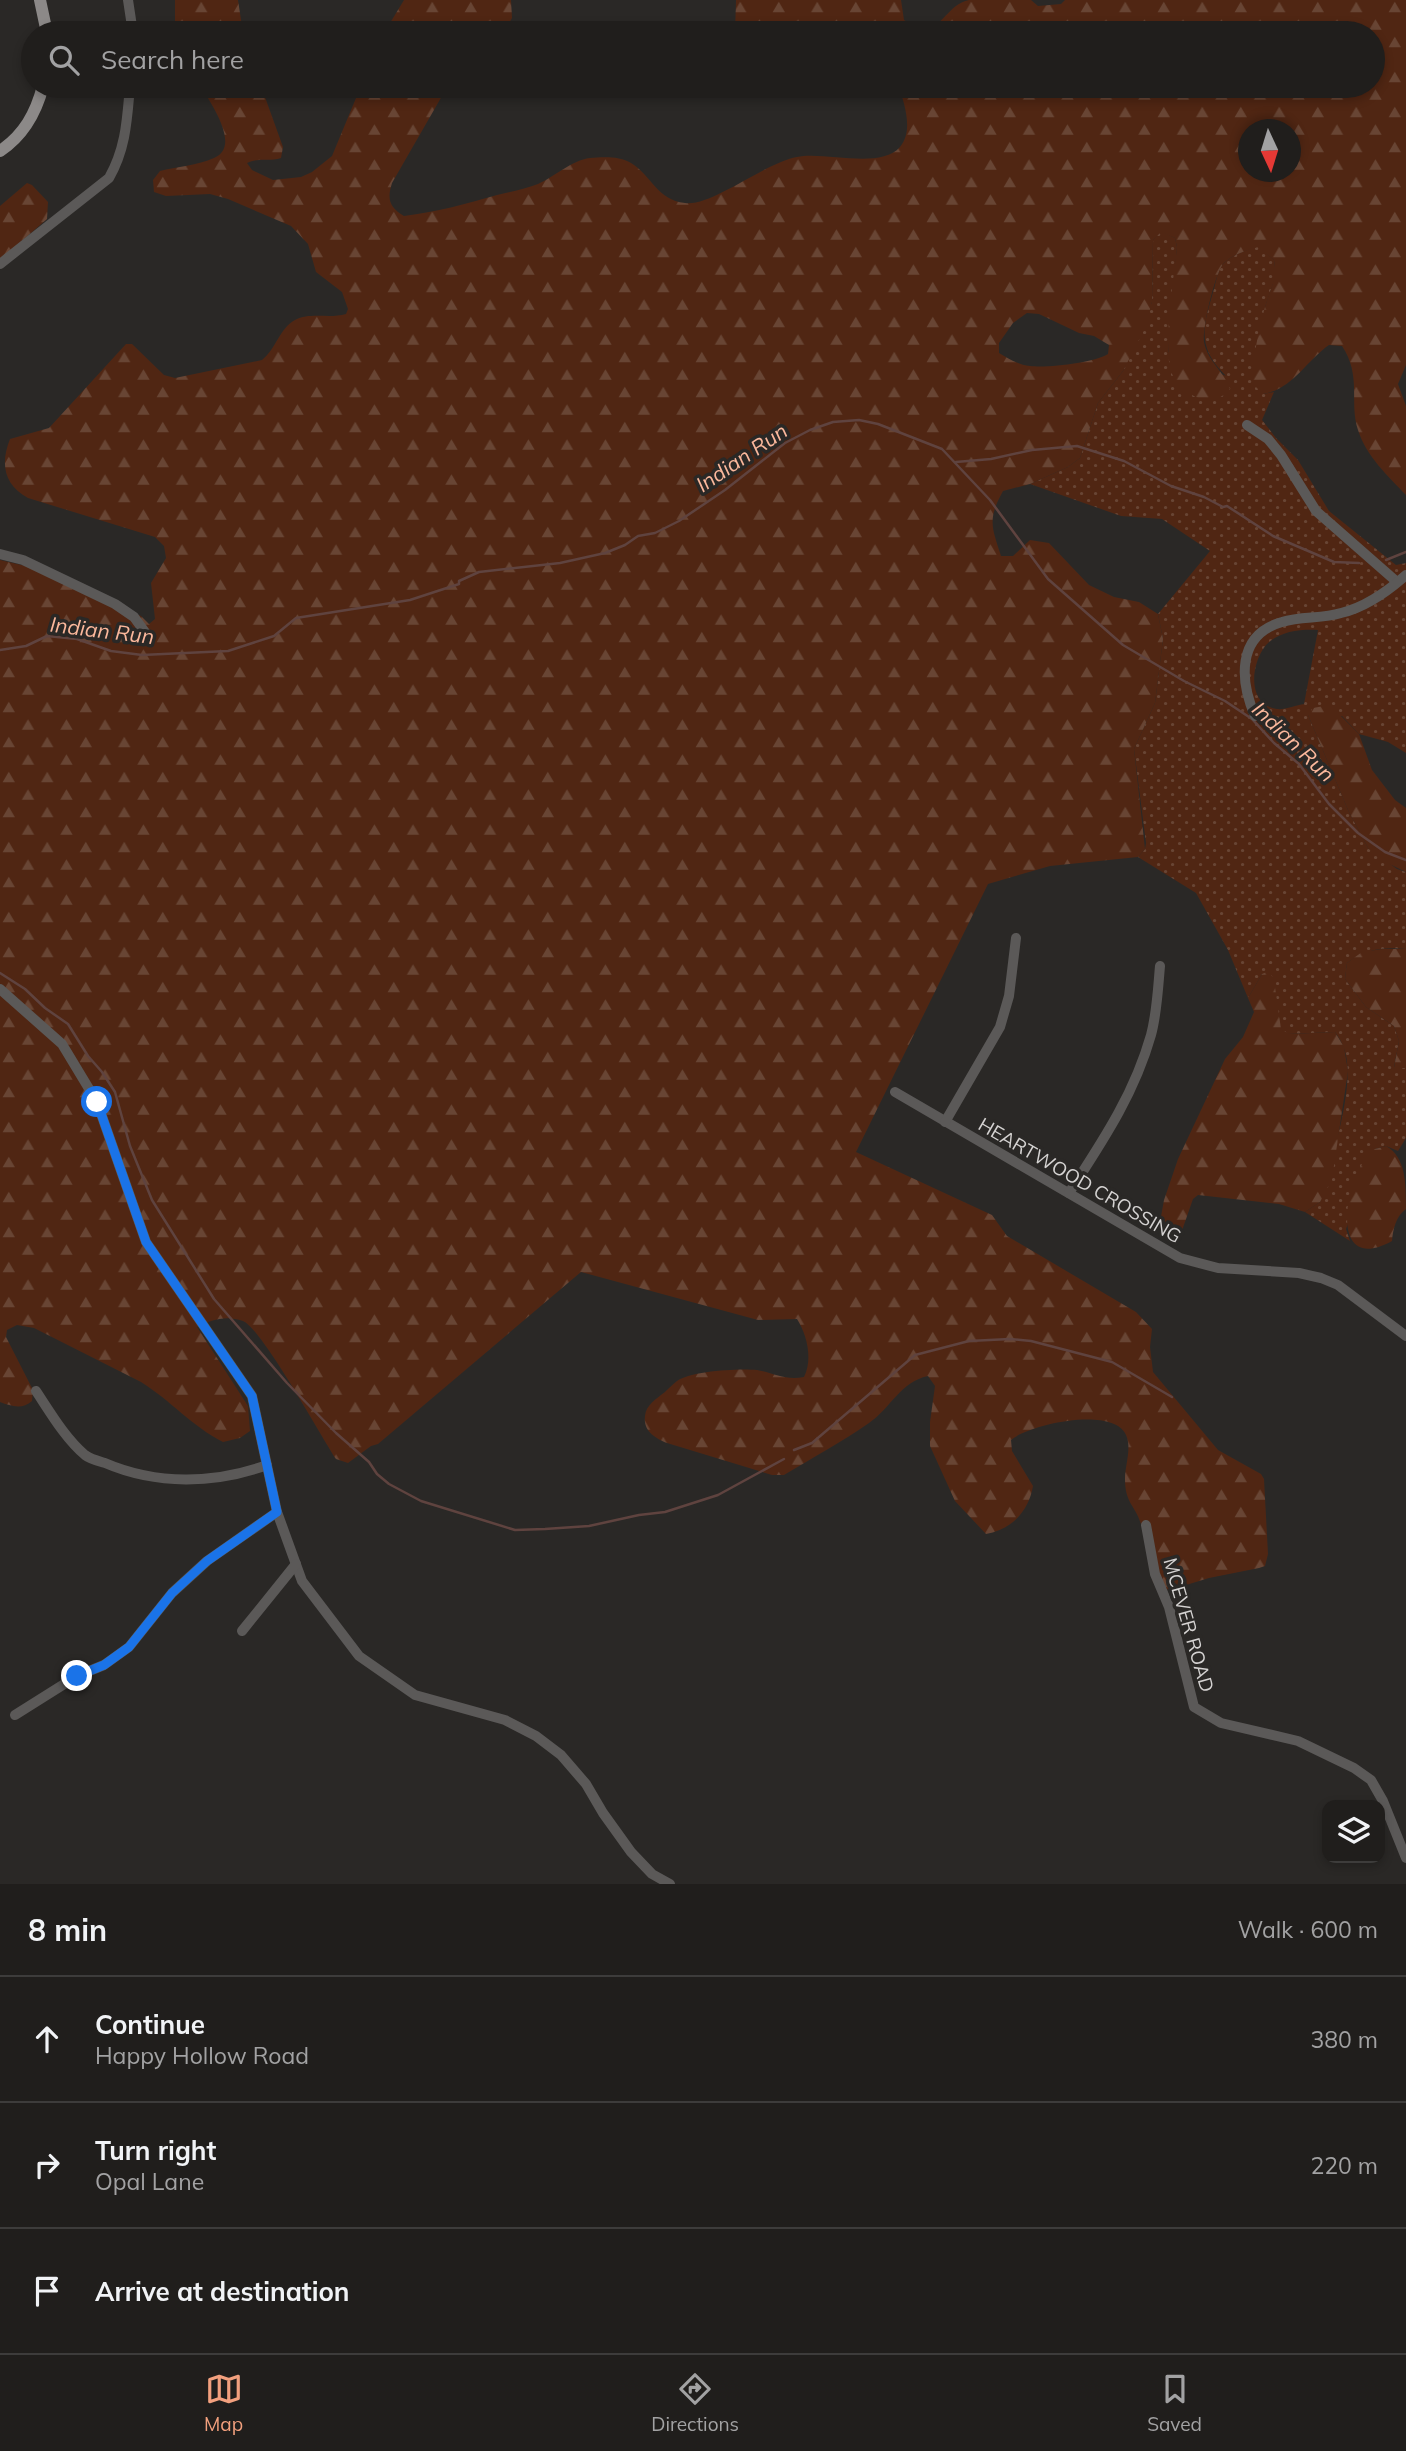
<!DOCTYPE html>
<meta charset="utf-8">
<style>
body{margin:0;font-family:Mulish,sans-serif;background:#282725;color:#f1f3f6}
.controls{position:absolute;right:21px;bottom:21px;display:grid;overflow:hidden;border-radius:14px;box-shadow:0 4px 10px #0003}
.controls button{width:63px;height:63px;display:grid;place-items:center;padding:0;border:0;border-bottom:2px solid #3d3c3b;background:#201e1c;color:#f1f3f6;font:35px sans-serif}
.compass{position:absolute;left:1238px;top:119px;width:63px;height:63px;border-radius:50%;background:#201e1c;box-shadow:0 4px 10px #0003;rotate:176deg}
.stop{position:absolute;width:21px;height:21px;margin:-16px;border:5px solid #1a73e8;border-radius:50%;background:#fff}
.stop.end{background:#1a73e8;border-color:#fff;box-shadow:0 2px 7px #0008}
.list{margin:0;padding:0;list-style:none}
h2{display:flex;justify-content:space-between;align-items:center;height:91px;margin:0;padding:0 28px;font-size:30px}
h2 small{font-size:23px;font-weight:400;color:#a2a2a3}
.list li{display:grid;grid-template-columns:46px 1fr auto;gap:21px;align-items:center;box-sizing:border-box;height:126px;padding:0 28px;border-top:2px solid #3d3c3b}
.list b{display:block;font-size:26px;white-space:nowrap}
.list p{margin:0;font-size:23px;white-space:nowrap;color:#a2a2a3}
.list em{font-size:23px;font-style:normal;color:#a2a2a3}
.icon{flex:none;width:38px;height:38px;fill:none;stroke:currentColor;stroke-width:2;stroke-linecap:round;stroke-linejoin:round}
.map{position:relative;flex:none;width:1406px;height:1884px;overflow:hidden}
.search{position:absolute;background:#201e1c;box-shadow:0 4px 10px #0003;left:21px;right:21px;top:21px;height:77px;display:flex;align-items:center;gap:18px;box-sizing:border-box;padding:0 24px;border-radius:38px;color:#a2a2a3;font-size:26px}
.sheet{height:469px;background:#201e1c}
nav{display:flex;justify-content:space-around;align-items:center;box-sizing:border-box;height:98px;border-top:2px solid #3d3c3b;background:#201e1c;font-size:19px;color:#a2a2a3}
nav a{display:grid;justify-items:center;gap:4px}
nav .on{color:#f2a07e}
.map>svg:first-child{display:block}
.grass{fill:url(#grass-dots);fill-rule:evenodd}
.forest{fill:url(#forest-firs);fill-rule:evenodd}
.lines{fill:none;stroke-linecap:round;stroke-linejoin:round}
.stream{stroke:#5f433f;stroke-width:2.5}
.minor{stroke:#5b5958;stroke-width:10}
.major{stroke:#8c8988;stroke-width:12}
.route{stroke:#1a73e8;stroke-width:9}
.labels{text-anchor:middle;stroke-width:7;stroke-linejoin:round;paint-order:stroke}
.street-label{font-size:19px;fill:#d5d3d2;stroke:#2a2826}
.water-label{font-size:21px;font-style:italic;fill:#fbb89c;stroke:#2a2826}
</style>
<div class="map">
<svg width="1406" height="1884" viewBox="0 0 1406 1884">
<defs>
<pattern id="grass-dots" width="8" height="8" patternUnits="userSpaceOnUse" patternTransform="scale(1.75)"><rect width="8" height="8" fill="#502613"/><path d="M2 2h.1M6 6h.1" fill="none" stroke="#684534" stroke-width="1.8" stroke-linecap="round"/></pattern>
<pattern id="forest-firs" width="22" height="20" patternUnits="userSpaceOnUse" patternTransform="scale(1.75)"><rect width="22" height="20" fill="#502613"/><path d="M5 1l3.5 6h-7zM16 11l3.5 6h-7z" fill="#684534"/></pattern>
</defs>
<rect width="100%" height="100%" fill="#2a2826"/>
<path class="grass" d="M 1161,231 L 1175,238 L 1177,247 L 1168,352 L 1226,376 C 1196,347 1203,326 1214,289 C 1216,281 1218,270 1223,264 C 1233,254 1245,251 1258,246 L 1274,260 L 1276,275 L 1265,307 L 1263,394 L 1274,392 L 1262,420 L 1276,438 L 1298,460 L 1329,511 L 1396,565 L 1406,563 L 1406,753 L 1388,742 L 1359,734 L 1342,716 L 1308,715 L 1348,810 L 1368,848 L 1397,869 L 1406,872 L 1406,949 C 1381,947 1367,949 1347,963 L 1345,979 L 1366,1007 L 1394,1026 L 1399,1041 L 1394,1067 L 1406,1068 L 1406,1138 L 1398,1151 L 1386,1146 L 1375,1149 L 1346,1229 L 1350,1241 L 1305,1212 L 1320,1202 C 1329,1164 1359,1081 1343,1046 C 1341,1041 1338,1036 1335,1032 L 1288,1034 L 1280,1029 L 1276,1005 L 1262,974 L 1248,998 L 1228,950 L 1196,893 L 1138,857 L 1145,849 L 1146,843 L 1134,749 L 1155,703 L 1163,639 L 1158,614 L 1210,551 L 1162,519 L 1121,516 L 1030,484 L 1068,467 L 1080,458 L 1098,403 L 1123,371 L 1152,302 L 1153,240 ZM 1318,630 L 1304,704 C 1296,705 1285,710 1277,709 C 1246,705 1251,663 1266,645 C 1279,631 1301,629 1318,630 Z"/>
<g class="forest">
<polygon points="175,0 238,0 243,33 178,33 175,23"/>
<polygon points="404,0 511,0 512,18 503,33 384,33"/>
<path d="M 736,0 L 901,0 L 904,20 C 941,45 941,6 969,0 C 988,0 1011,0 1031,0 L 1038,6 L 1061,4 L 1065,0 L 1406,0 L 1406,365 L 1398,384 L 1406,406 L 1406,495 C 1388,476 1366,456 1358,430 C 1349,402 1362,376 1342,346 L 1329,345 C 1306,361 1293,389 1263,394 L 1252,383 C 1253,358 1258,332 1265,307 C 1270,289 1277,280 1274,260 L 1258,247 C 1245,251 1234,254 1224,263 C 1215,272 1202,329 1204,342 C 1208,362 1224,371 1230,389 C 1220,400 1210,403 1196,397 C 1185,392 1175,384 1171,371 C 1163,346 1174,276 1177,247 L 1175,238 L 1161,232 L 1153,240 L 1152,302 L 1145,328 L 1123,371 L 1098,403 L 1080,458 L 1068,467 L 1030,484 L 1003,491 C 987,520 992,527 1001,556 L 1013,556 L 1030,540 L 1049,543 L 1089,585 L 1114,597 L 1139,602 L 1158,614 L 1163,639 L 1155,703 L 1134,749 L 1145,849 L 1138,857 L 1050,866 L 988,884 L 856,1152 L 992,1215 L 1007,1236 L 1136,1312 L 1152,1329 L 1150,1347 L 1153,1372 L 1218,1450 L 1261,1474 L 1264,1479 L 1268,1554 L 1265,1566 L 1259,1568 L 1209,1578 L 1173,1589 L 1159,1590 L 1153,1582 C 1149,1563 1147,1542 1141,1524 C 1135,1505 1125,1503 1125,1479 C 1125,1465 1132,1448 1126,1435 C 1113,1406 1030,1424 1011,1440 L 1012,1451 L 1033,1486 C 1029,1511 1011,1530 986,1534 L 955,1501 L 930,1446 L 930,1422 L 935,1386 L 928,1376 C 900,1382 891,1408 869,1423 C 842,1442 812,1458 784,1475 L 772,1475 L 667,1443 C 655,1438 643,1431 645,1416 C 646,1405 656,1399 665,1392 C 669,1388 673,1384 677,1381 C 691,1371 739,1368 757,1370 C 774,1373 786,1381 804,1377 C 813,1359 807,1335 797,1319 L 758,1320 L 581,1272 L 378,1444 L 371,1446 L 348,1463 L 336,1459 C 321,1436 262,1329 243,1321 C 225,1315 212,1320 197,1327 L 248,1406 L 250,1431 L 240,1438 L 223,1442 C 193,1427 170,1400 141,1382 L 34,1328 L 17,1325 L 7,1330 L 6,1337 L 33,1390 L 32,1401 C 22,1410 11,1406 0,1402 L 0,560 L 30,567 L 141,616 L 149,624 L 155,619 L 151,583 L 166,558 L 164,546 L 155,537 L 28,498 C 4,485 0,464 10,439 L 49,428 L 126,344 L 132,344 L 164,375 L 175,378 L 262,360 C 276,349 279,329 295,320 C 310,312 330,319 346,314 L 348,309 L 342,292 L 316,272 L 308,244 L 291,226 L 228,199 L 210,194 L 166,196 L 154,192 L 153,180 L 160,171 C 176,167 198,165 214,158 C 242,146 210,103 201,86 L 261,86 L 283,147 L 281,158 C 269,162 259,157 247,163 L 252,170 L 273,180 L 301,177 L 312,172 L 332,156 L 361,86 L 454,86 L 442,96 L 392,183 C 387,199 389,207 404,216 C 436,212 466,204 497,195 C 510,192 525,189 538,184 C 554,177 572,160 590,158 C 603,157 620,156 631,163 C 652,176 657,200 685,203 C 711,207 764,163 797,157 C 824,151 880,170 900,147 C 914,130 904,104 899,86 L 1373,86 L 1373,33 L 735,33 ZM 1248,130 L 1290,130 L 1290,172 L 1248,172 ZM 1027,313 L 1039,314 L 1079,333 L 1094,336 L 1109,345 L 1108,354 C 1093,363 1049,368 1030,366 C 1019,365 1009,359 999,353 L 999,343 L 1013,323 Z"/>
<polygon points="27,183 32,185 48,202 47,219 0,260 0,206"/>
<polygon points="1324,706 1341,716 1359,734 1372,770 1395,800 1406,808 1406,872 1381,860 1368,848 1348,810 1308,715 1313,708"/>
<polygon points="1382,949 1406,949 1406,1068 1394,1068 1399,1041 1394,1026 1366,1007 1345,979 1347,963 1362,952"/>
<polygon points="1269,971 1274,980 1281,1029 1289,1034 1335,1032 1344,1047 1348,1071 1332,1179 1320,1202 1305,1212 1279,1204 1198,1195 1193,1199 1178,1242 1172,1242 1161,1236 1160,1222 1164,1200 1178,1159 1225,1059 1243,1037 1254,1012 1248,998 1262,974"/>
<path d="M 1386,1146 C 1406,1157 1406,1184 1406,1209 C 1396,1216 1393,1229 1392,1241 C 1323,1279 1347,1166 1375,1149 C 1379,1148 1383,1147 1386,1146 Z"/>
</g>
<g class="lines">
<g class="stream">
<polyline points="956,462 991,459 1032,450 1077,446 1124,461 1171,486 1204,497 1223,507 1227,506 1273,536 1334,562 1359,563"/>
<polyline points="1386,560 1406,552"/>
<polyline points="0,650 26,646 47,636 77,639 111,651 142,655 228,651 274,636 296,618 410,600 459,584 459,581 479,572 560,563 605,553 625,545 638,536 655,533 679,521 725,490 785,443 810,430 833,422 859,420 878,424 942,449 990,500 1048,579 1123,645 1184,681 1225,701 1252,719 1274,743 1299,764 1329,804 1358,833 1385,852 1406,860"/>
<polyline points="0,973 25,989 45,1008 68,1024 88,1056 102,1072 115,1092 130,1146 152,1200 214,1299 287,1383 336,1433 369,1462 377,1474 389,1484 421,1501 515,1530 545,1529 589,1526 639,1515 665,1512 718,1495 784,1459"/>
<polyline points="794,1450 812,1443 915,1355 969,1341 1010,1339 1031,1341 1112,1362 1172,1397"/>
</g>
<g class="minor">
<polyline points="128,0 133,33"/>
<path d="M 0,264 L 109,178 C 126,148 127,120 130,86"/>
<polyline points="1247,425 1268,439 1281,455 1316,511 1397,582"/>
<polyline points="0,554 23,560 115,604 134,617 150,639"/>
<path d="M 1255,716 C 1240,681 1236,635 1282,622 C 1301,616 1322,619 1341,613 C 1366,607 1388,591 1406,575"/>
<polyline points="0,989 62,1044 97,1102 146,1242 252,1396 277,1512 302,1581 359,1656 415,1695 505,1720 536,1736 561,1755 586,1784 603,1813 631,1852 652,1874 670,1884"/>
<polyline points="895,1092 1180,1258 1218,1268 1299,1273 1321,1278 1338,1285 1406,1336"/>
<polyline points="945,1122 1000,1027 1009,996 1016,938"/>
<path d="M 1069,1193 C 1102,1142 1134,1095 1151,1035 C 1157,1013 1158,988 1160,966"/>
<path d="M 36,1391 C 50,1412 65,1438 85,1455 C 90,1459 98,1461 105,1463 C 156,1485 215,1484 267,1465"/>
<polyline points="1146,1525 1155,1574 1169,1607 1194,1707 1221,1723 1298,1741 1354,1768 1371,1780 1383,1801 1406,1858"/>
<polyline points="242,1631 296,1564"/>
<polyline points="15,1715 77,1676 104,1665 129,1647 172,1593 207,1561 277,1512"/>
</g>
<g class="major">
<polyline points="40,0 47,33"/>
<path d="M 0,151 C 24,135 36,113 43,86"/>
</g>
</g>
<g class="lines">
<polyline class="route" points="77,1676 104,1665 129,1647 172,1593 207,1561 277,1512 252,1396 146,1242 97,1102"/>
</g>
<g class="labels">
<g class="street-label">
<text transform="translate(1080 1180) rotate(30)" y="7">HEARTWOOD CROSSING</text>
<text transform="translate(1189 1625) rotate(74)" y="7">MCEVER ROAD</text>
</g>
<g class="water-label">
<text transform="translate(742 458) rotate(-34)" y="7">Indian Run</text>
<text transform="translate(102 631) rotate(7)" y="7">Indian Run</text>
<text transform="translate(1293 742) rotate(44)" y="7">Indian Run</text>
</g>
</g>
</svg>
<div class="controls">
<button><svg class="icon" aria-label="layers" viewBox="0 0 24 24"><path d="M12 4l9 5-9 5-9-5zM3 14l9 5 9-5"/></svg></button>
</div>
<svg class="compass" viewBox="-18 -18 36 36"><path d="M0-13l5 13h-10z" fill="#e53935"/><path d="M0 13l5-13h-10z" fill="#a2a2a3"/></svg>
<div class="stop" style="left:97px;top:1102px"></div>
<div class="stop end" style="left:77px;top:1676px"></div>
<div class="search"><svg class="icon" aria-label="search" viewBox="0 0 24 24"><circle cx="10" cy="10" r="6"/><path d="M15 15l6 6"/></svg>Search here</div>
</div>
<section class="sheet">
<h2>8 min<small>Walk · 600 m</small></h2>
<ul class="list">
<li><svg class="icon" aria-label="ahead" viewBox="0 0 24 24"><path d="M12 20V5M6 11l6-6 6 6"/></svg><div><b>Continue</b><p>Happy Hollow Road</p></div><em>380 m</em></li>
<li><svg class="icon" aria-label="right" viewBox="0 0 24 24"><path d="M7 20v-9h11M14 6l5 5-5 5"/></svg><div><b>Turn right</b><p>Opal Lane</p></div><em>220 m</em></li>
<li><svg class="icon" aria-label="arrive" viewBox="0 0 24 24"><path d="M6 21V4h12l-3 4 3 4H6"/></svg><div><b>Arrive at destination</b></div></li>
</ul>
</section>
<nav>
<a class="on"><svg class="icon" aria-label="map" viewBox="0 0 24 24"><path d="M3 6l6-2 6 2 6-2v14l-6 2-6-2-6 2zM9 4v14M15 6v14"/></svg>Map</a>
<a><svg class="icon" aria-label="directions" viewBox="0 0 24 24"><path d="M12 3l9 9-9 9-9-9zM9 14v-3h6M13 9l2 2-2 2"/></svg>Directions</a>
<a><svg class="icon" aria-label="saved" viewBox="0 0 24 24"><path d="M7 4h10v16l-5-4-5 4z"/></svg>Saved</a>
</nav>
